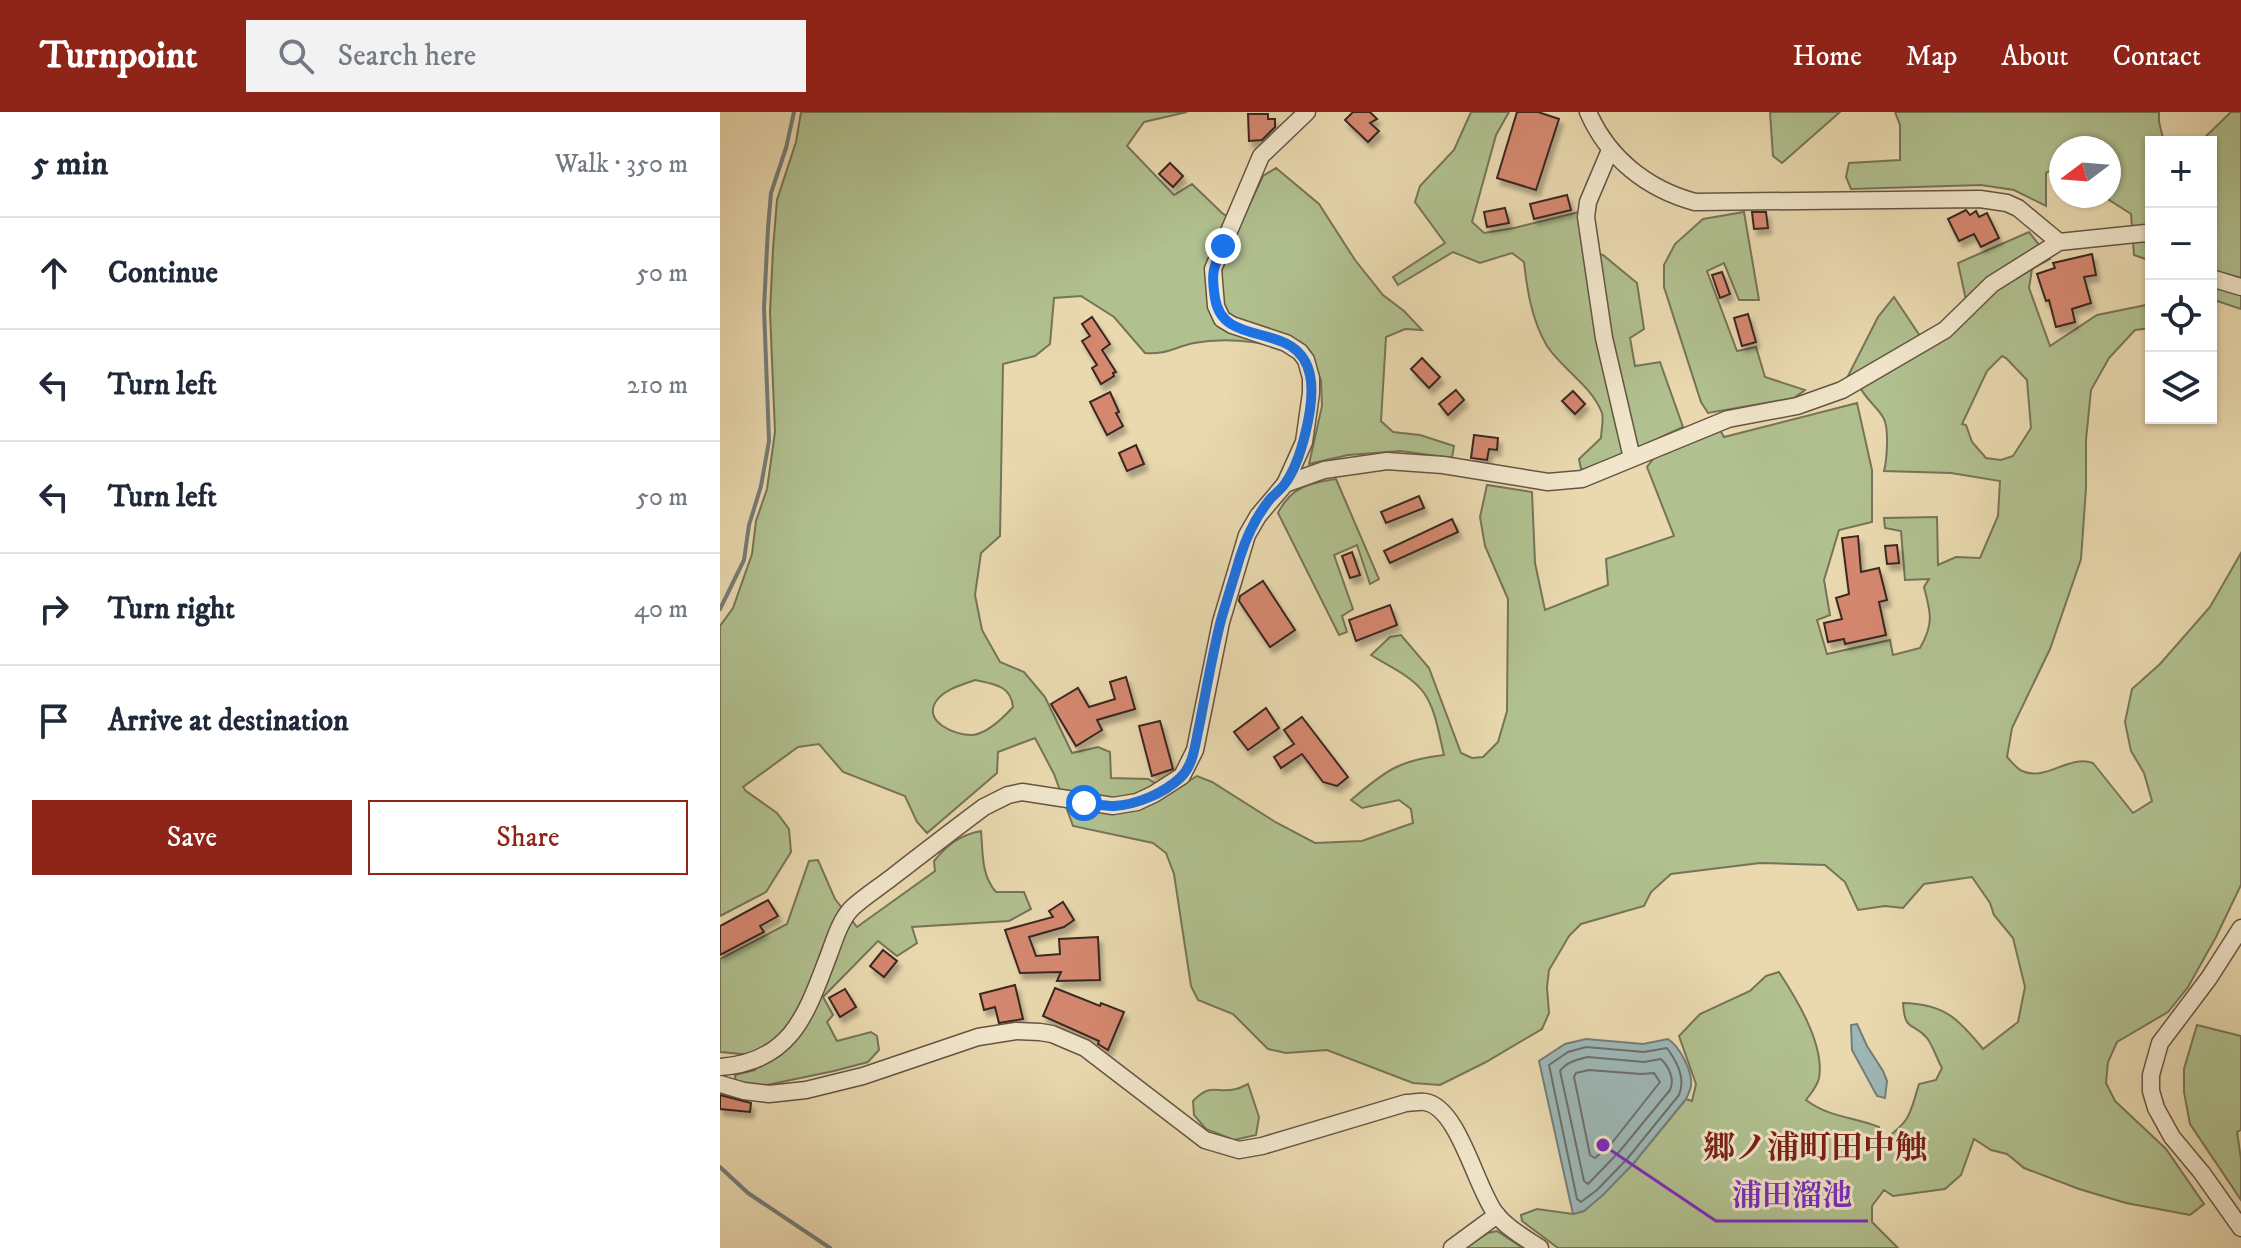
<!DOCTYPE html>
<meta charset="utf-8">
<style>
body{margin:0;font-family:"IM FELL DW Pica","Noto Serif JP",serif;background:#f2f2f3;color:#1f2937}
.controls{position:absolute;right:24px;top:24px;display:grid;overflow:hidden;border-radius:0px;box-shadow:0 2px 6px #0004}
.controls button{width:72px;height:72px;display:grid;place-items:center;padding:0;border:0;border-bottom:2px solid #e0e1e3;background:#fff;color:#1f2937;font:40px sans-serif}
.compass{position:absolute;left:1329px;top:24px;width:72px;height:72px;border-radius:50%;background:#fff;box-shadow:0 2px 6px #0004;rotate:254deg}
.stop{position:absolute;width:24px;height:24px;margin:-18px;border:6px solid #1a73e8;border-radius:50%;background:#fff}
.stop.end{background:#1a73e8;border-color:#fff;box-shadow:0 2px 8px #0008}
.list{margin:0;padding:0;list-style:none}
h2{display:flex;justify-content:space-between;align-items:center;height:104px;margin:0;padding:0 32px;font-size:34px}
h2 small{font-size:26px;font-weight:400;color:#747a83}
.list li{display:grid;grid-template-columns:52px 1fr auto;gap:24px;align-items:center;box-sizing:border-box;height:112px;padding:0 32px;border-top:2px solid #e0e1e3}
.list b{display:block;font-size:30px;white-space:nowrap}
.list em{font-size:26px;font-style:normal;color:#747a83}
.actions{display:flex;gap:16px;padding:24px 32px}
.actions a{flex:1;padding:18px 0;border:2px solid #8f2418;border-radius:0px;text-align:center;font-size:28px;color:#8f2418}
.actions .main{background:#8f2418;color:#fff}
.icon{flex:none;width:44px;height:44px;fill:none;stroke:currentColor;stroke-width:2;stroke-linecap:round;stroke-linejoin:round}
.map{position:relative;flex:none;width:1521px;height:1136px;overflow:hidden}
header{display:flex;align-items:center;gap:48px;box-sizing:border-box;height:112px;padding:0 40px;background:#8f2418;color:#fff}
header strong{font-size:38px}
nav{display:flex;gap:44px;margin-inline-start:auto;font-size:28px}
.search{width:560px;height:72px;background:#f2f2f3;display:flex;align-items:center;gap:20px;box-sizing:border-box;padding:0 28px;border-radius:0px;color:#747a83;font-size:30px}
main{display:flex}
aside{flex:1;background:#fff}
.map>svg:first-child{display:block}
.green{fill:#b1c08f;stroke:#767458;stroke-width:2;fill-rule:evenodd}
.water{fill:#9db7b6;stroke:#757d7a;stroke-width:2}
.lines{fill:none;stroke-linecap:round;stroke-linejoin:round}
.shore{stroke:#6c6f6b;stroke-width:2}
.stream{stroke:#757d7a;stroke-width:4}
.building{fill:#d58870;stroke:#3a2720;stroke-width:2;filter:url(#shadow)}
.minor-casing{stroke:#665444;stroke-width:19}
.minor{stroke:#f1e6cb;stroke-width:16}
.route{stroke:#1a73e8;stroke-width:10}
.labels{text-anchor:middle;stroke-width:6;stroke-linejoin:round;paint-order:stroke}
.quarter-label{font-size:32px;font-weight:bold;fill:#7a1f14;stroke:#f1e6cb}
.leader{fill:none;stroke:#7b2cbf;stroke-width:3}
.callout-dot{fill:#7b2cbf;stroke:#f1e6cb;stroke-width:3}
.callout-label{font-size:30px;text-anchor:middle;font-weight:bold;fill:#7b2cbf;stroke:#f1e6cb;stroke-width:6;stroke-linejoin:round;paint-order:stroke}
</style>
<header>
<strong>Turnpoint</strong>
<div class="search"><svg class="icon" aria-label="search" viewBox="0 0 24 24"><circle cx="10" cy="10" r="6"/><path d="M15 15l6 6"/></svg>Search here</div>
<nav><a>Home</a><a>Map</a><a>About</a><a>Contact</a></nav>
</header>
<main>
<aside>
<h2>5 min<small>Walk · 350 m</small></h2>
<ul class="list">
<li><svg class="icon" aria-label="ahead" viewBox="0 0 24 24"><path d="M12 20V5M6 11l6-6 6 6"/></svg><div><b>Continue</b></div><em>50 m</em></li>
<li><svg class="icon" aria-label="left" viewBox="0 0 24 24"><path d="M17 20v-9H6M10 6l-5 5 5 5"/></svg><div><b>Turn left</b></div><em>210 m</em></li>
<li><svg class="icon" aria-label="left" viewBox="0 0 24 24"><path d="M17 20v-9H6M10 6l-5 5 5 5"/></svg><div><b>Turn left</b></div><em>50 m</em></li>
<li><svg class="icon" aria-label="right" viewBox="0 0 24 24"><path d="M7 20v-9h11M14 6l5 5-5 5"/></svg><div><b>Turn right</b></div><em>40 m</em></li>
<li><svg class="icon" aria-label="arrive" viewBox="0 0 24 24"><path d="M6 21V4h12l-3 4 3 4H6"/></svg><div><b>Arrive at destination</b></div></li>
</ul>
<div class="actions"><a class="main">Save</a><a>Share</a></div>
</aside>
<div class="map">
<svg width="1521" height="1136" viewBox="0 0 1521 1136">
<defs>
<filter id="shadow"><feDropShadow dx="3.5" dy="6" stdDeviation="2" flood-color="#0004"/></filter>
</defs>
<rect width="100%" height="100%" fill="#ead9af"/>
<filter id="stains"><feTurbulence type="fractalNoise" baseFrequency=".0025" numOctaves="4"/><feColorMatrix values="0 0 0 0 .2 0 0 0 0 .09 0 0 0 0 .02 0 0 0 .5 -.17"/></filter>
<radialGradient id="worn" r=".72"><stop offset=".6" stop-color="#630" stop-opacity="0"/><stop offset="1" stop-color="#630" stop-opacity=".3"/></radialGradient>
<g class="green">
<path d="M 81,0 L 467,0 L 424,10 L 407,34 L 454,83 L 472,72 L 502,101 L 520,113 L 543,64 L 556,56 L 599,92 L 635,148 L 663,183 L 684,199 L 702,218 L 685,217 L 666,225 L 661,309 L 673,320 L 700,323 L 734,334 L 732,346 L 681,339 L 628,343 L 589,352 L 602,294 L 601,269 L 592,244 C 553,233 515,223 474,231 C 455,235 446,243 425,241 L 394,205 L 361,184 L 334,186 L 330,232 L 315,244 L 283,252 L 280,424 L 261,441 L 255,483 L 262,518 L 280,550 L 304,560 L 325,585 L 352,641 L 378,635 L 390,640 L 391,666 L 428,667 L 451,680 L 477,664 L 492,670 L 557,711 L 595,731 L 642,729 L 693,711 L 691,697 L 679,688 L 642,696 L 631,688 C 665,659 679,648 724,643 C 719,623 716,598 704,581 C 692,564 668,554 651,543 L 670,525 L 681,523 L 709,556 L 741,641 L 752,646 L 763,645 L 778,630 L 787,599 L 788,487 L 765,434 L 760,405 L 767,373 L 812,380 L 815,451 L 825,498 L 888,473 L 886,447 L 954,424 L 927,355 L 937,342 L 1000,318 L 1004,325 L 1137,291 L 1152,358 L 1152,410 L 1119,418 L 1104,468 L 1110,503 L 1097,508 L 1107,542 L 1170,528 L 1173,543 L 1200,536 C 1214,512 1211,501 1204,475 L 1209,467 L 1185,468 L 1181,419 L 1165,416 L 1164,406 L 1217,405 L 1218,453 L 1236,445 L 1260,446 L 1278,404 L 1280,369 L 1231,361 L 1164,359 C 1167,348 1169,317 1164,307 C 1158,295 1146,288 1140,275 L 1249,202 L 1238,151 L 1309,120 L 1330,147 L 1312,157 L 1309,176 L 1330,234 L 1377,203 L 1431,192 L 1431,216 L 1415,218 L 1389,246 L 1371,278 L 1366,328 L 1366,376 L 1361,447 L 1330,537 L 1292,616 L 1287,645 C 1291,649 1297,657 1302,659 C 1326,670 1349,642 1373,651 L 1413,701 L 1432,689 L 1424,661 L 1411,639 L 1405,610 L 1412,577 L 1440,552 L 1490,495 L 1521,441 L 1521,773 L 1496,825 L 1468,875 L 1448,900 L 1397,930 L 1388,950 L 1386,971 L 1395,989 L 1446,1037 L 1484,1092 L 1470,1103 L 1406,1091 L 1359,1077 L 1304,1056 L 1287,1042 L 1271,1038 L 1254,1027 L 1241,1063 L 1225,1077 L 1173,1084 L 1164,1078 L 1152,1094 L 1152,1110 L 1178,1136 L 838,1136 L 802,1109 L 801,1103 L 817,1097 L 853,1102 L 864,1099 L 913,1052 L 966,987 L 972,989 L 976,972 L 959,924 L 980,902 L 1030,879 L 1046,864 L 1059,860 C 1076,886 1105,933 1099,966 C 1097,975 1091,981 1086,988 C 1110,1006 1134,1005 1159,1015 L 1163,1029 C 1192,1007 1189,1004 1199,972 L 1216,968 L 1222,956 C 1217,947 1213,934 1207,926 C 1192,909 1185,921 1183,891 C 1224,892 1238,906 1263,937 L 1298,910 L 1305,875 L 1293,826 L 1274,803 L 1270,791 L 1252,765 L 1204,772 L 1183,796 L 1165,794 L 1138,798 L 1125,770 L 1105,753 L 1040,751 L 951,762 L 931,780 L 924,794 L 861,812 L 849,824 L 829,858 L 827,875 L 829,901 L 822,917 L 766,950 L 720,973 L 693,971 L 607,938 L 566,941 L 548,937 L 513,902 L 478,888 L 471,874 L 454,762 L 446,741 L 433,731 L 353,714 L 334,662 L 315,626 L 278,640 L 277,661 L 207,721 L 197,710 L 185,684 L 123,660 L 99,632 L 78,635 L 23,675 L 26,679 L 57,701 L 69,717 L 71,740 L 46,780 L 0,804 L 0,514 L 13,496 L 32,442 L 36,409 L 47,377 L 55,320 L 50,200 L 53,137 L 57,88 L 76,30 ZM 1282,244 L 1286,246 L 1307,268 L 1311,316 L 1293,344 L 1281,348 L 1266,346 L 1252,330 L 1246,313 L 1242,312 L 1267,259 ZM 255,568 C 273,572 291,573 293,595 C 283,606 268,621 253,623 C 235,624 201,609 217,588 C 225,577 242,573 255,568 Z"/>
<path d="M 751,0 L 789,0 L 776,23 L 752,110 L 764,121 L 794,116 L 859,100 L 865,140 L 883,143 L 917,171 L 924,217 L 910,226 L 915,254 L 940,250 L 963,315 L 870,358 L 861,357 L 859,347 L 881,326 C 881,319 884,308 882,301 C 872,274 842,257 827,234 C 812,209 807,178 804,150 L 792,141 L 760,151 L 733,140 L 678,173 L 673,165 L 725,131 L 695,90 L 700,74 L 734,38 Z"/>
<polygon points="1050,0 1120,0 1062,51 1053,44"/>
<polygon points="1175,0 1439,0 1439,10 1444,30 1431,30 1431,149 1414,143 1411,102 1383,84 1389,84 1389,36 1341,36 1341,56 1338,54 1326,61 1326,94 1294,78 1261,73 1131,77 1126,65 1129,51 1180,48 1180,13"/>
<polygon points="1511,0 1521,0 1521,197 1491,187 1491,30 1480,30"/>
<polygon points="1024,100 1039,188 1019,188 1004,151 987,159 1017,239 1036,235 1045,265 1085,278 1074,286 988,301 981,290 944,175 944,153 955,132 983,107"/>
<polygon points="1174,185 1200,224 1134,264 1128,264 1158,205"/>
<path d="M 616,367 L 659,467 L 650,472 L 637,433 L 614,443 L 633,497 L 622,504 L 627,520 L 619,523 L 558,401 C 571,375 589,371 616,367 Z"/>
<path d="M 261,719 C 263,741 261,763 276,780 L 304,780 L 311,797 L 289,809 L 192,815 L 197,831 L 177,844 L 158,829 L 103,885 L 113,903 L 107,910 L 117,929 L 151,920 L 157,924 L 159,938 L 148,950 L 114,959 L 42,974 L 16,972 L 15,963 L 35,958 L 31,943 L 0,940 L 0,847 L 67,812 L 89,749 L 98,748 L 115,787 L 137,815 L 215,759 L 214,749 C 227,733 240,723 261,719 Z"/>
<polygon points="1477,913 1521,924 1521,1018 1517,1020 1521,1047 1521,1088 1470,1012 1464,980 1464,957"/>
<path d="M 528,972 L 539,1005 L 536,1023 L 514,1028 L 486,1017 L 474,1003 L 473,989 C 491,970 496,982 516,977 C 520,976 524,974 528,972 Z"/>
<polygon points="777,1119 803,1136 745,1136 768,1121"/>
</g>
<g class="water">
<polygon points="1137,912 1147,934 1163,959 1167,969 1165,986 1157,984 1132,938 1131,913"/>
<path d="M 866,927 L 923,932 L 948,927 C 960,935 973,960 971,974 C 970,979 968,983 966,987 L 913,1052 L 883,1083 L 864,1099 L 853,1102 L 819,949 L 845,932 Z"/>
</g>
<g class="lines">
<g class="shore">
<path d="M 866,935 L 924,940 L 947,936 C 957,950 966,966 959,983 L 907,1047 L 877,1078 L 861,1090 L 857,1087 L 829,953 L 848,940 Z"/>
<path d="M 868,945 L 924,950 L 941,947 C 949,955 955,967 950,978 L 899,1040 L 868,1072 L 864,1069 L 840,959 C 846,950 858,947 868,945 Z"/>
<polygon points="869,958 921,962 934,961 940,970 891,1032 875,1046 870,1043 854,965 856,961"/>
</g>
<g class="stream">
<polyline points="0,497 24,448 29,413 41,374 49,329 44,196 48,116 51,81 66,36 74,0"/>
<polyline points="0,1055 28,1081 110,1136"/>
</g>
</g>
<g class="building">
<polygon points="633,0 650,0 657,7 650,11 659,19 648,30 625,8"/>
<polygon points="797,0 818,0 839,7 816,78 777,66"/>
<polygon points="528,2 548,2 548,7 555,7 555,15 542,28 529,29"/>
<polygon points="450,51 463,64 453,75 439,62"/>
<polygon points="847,83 851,98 814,107 810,92"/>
<polygon points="785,96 789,111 767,115 764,100"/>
<polygon points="1246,98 1250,103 1256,99 1259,105 1267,101 1279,126 1261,135 1254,122 1239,129 1228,107"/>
<polygon points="1032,100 1046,100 1048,116 1034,117"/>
<polygon points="1372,142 1376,163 1364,165 1371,191 1352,197 1355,210 1336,215 1329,188 1326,189 1317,162 1335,156 1333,151"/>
<polygon points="1002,160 1010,182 1000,186 992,163"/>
<polygon points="1028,202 1036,230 1022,234 1014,206"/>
<polygon points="372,205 390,232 382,238 396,260 393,261 394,264 381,272 372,256 377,253 362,229 370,224 362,212"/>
<polygon points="702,246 720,265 709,276 691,257"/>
<polygon points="736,278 744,288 728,303 719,292"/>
<polygon points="853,279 865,292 855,302 842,289"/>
<polygon points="390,280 399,300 396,301 403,314 387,323 370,290"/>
<polygon points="754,323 778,326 777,338 769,337 767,348 751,346"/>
<polygon points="416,333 424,352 407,359 399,341"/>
<polygon points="699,384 704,396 666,411 661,400"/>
<polygon points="732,407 738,420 670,451 664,439"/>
<polygon points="1138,424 1141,460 1159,456 1167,488 1159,490 1166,523 1125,532 1124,527 1108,530 1104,511 1122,507 1116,486 1129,482 1122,426"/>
<polygon points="1177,433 1179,451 1167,452 1165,434"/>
<polygon points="632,440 640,463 630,466 622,444"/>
<polygon points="543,469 575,518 550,535 519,489 520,484"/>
<polygon points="670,493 677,513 636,529 629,508"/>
<polygon points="406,565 415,597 377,608 382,618 356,634 331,592 358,576 369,595 395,587 390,570"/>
<polygon points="546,596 559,616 528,638 514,620"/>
<polygon points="582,605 628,665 617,674 603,670 582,642 561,656 554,645 574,632 564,618"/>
<polygon points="440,609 453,657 432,664 419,614"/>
<polygon points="48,788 58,804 40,814 44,820 0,843 0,814"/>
<polygon points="343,790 354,808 344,815 309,825 316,844 340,842 339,827 378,825 380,868 337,869 341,860 300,861 285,818 333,805 329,799"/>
<polygon points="163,838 177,849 164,865 150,854"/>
<polygon points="295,873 303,907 279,911 275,895 264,898 260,882"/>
<polygon points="335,876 380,894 381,891 404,900 388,938 378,932 379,929 323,904"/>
<polygon points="125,877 136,895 120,905 109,886"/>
<polygon points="0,983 31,991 30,1000 0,997"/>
</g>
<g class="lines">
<g class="minor-casing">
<g id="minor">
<path d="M 868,0 C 888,46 927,77 975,90 L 1260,87 L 1287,91 L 1298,96 L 1339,130"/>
<polyline points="890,38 868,90 866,105 884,226 912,346"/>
<polyline points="1491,166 1521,175"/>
<polyline points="565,372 584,330 591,281 591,266 586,248 580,240 566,231 512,213 502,207 496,194 493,157 541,44 587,0"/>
<polyline points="1521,816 1489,866 1440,931 1431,963 1431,979 1436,996 1452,1025 1482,1061 1521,1116"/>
<path d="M 0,955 C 73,950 87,900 110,840 C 115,826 121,807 132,796 C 144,785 158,776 171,766 C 202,742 233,718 264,695 L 288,683 L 302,680 L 393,694 L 417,690 L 434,682 L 462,664 L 475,638 L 501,510 L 527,423 L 538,404 L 565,372 L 604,358 L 667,349 L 723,353 L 828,370 L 862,367 L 1008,307 L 1077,294 L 1122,278 L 1225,218 L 1272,172 L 1339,130 L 1426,121 L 1431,124"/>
<path d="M 0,972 L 24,979 L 49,982 L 86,978 L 143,964 L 258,925 L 296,919 L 320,920 L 332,922 L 365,936 L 485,1028 L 519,1038 L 542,1034 L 686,991 C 692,991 699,989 705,990 C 739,995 756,1077 776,1102 C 787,1116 805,1126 820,1136"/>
<polyline points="732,1136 777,1103"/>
</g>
</g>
<use href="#minor" class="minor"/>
</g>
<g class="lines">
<path class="route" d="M 364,691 C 374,692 385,694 394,694 C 416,693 444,681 460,666 C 474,653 475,632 479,615 C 486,580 492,543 501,508 C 507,487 514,466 520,445 C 527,423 536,404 551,386 C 555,382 560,378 564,373 C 581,351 596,291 590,263 C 578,206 503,239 495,186 C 491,161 493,156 503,134"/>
</g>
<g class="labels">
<g class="quarter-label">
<text x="1095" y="1046">郷ノ浦町田中触</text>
</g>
</g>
<path class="leader" d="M883 1033L996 1109H1148"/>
<circle class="callout-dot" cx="883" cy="1033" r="8"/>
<g class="callout-label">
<text x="1072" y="1093">浦田溜池</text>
</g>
<rect width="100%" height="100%" filter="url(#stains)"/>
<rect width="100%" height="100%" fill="url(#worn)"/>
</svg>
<div class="controls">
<button>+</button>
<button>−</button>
<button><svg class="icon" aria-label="locate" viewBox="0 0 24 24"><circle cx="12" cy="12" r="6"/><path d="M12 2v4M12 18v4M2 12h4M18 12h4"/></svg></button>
<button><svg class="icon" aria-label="layers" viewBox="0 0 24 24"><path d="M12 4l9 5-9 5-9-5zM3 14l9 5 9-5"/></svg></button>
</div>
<svg class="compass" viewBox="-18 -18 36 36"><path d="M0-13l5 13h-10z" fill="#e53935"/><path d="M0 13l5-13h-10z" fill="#747a83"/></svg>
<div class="stop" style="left:364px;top:691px"></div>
<div class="stop end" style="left:503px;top:134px"></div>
</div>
</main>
